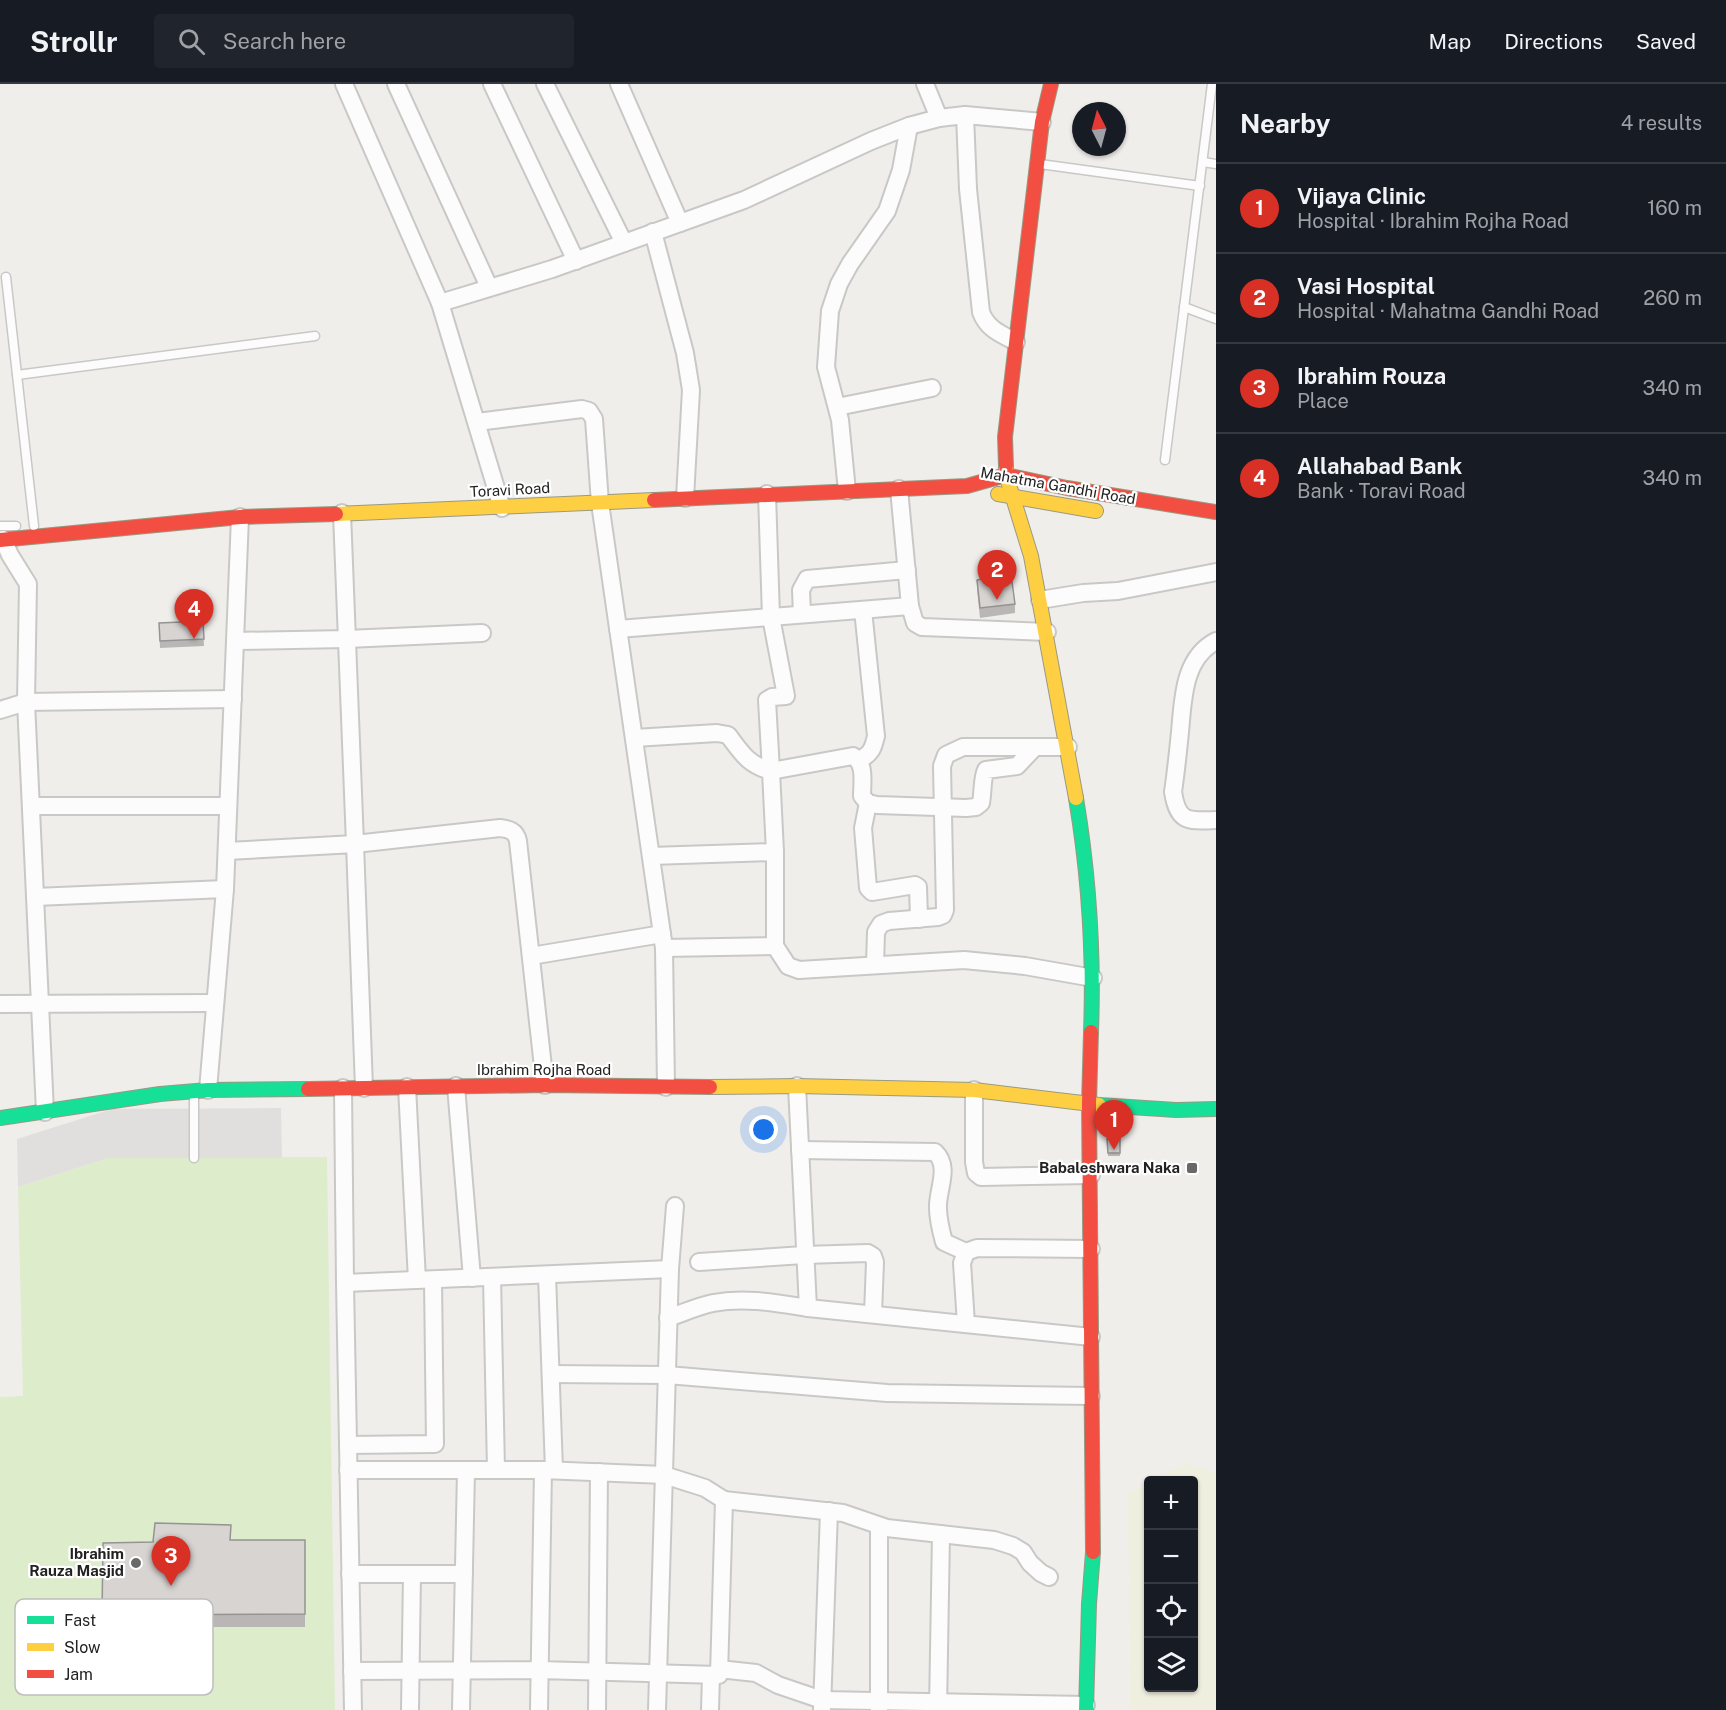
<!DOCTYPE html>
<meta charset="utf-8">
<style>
body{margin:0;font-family:"Public Sans",sans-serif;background:#20242c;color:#f1f3f6}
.controls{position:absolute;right:18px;bottom:18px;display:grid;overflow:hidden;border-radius:6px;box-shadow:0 2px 4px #0004}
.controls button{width:54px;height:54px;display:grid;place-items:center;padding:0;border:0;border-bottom:2px solid #363941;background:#171b24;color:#f1f3f6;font:30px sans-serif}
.compass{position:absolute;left:1072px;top:18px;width:54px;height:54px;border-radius:50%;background:#171b24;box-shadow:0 2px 4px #0004;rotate:354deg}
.you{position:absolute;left:764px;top:1046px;width:21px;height:21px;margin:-15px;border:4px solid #fff;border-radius:50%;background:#1a73e8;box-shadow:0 0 0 9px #1a73e833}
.badge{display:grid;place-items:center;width:39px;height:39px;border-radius:50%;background:#d93025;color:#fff;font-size:20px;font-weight:700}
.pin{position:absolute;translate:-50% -50px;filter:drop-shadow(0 2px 3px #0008)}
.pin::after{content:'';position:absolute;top:32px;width:21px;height:18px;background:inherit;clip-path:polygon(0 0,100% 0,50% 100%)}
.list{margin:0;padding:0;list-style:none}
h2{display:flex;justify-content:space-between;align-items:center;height:78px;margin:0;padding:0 24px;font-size:26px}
h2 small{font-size:20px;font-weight:400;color:#9ea1a6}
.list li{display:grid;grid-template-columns:39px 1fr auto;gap:18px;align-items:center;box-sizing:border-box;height:90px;padding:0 24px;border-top:2px solid #363941}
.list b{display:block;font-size:22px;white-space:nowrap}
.list p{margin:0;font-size:20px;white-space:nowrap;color:#9ea1a6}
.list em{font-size:20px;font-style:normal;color:#9ea1a6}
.icon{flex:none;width:33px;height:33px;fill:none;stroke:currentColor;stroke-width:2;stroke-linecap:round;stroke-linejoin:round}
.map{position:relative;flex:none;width:1216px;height:1626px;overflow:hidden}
header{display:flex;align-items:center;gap:36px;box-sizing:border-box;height:84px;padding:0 30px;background:#171b24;border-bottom:2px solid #363941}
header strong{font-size:28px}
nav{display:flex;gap:33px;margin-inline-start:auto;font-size:21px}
.search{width:420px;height:54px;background:#20242c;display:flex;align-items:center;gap:15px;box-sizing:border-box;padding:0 21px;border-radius:6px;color:#9ea1a6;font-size:22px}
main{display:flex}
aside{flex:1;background:#171b24}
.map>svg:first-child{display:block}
.farmland{fill:#efefdf}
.grass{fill:#ddeccb}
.parking{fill:#e0dfde}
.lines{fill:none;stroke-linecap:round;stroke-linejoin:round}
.lane-casing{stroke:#c9c8c7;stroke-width:11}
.street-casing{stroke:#c9c8c7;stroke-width:20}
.fast-casing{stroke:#999a82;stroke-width:16}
.slow-casing{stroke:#999a82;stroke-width:16}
.jam-casing{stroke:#999a82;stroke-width:16}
.lane{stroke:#fdfcfc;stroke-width:8}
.street{stroke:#fdfcfc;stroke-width:16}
.fast{stroke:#16e098;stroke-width:14}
.slow{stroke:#ffcf43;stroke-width:14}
.jam{stroke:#f24e42;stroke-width:14}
.wall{fill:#b9b6b5}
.building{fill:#d7d4d2;stroke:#969493;stroke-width:1.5}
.poi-dot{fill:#6a6968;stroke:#fff;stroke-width:2}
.labels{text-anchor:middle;stroke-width:4.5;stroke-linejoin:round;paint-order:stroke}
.street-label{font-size:15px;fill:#222;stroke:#fff}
.poi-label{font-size:15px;font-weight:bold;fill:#222;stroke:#fff;text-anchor:end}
.key{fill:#fff;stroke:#bdbdbd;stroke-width:1.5}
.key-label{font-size:16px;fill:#222}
</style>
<header>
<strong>Strollr</strong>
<div class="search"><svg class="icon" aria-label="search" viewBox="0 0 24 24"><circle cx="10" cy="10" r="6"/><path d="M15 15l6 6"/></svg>Search here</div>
<nav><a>Map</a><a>Directions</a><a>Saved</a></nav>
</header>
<main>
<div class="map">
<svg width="1216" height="1626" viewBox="0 0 1216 1626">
<rect width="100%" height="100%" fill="#f0eeeb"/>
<polygon class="farmland" points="1186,1379 1216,1388 1216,1626 1130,1626 1128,1409 1148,1399 1148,1604 1194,1604 1194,1396 1152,1396"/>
<polygon class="grass" points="327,1073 335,1626 0,1626 0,1313 23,1312 18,1103 108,1074"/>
<polygon class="parking" points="281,1024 282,1074 108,1074 18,1103 17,1055 112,1025"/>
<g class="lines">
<g class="lane-casing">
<g id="lane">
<polyline points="1203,78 1216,80"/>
<polyline points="1040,80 1200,102"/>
<polyline points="6,193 34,442"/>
<polyline points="1184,223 1216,235"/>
<polyline points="17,291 315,252"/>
<polyline points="1165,376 1212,0"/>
<polyline points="0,442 16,442"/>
<polyline points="194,1011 194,1074"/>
</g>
</g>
<g class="street-casing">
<g id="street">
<polyline points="344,0 440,219 502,424"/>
<polyline points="396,0 489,203"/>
<polyline points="492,0 576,177"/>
<polyline points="545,0 624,159"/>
<polyline points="619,0 680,139"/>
<polyline points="925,0 939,34"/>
<path d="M 965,31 L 968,105 L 981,228 C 987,245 1001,250 1016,258"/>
<polyline points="653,148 685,269 691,306 685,414"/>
<polyline points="440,219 552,185 744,116 871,57 909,42 939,34 965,31 1042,38"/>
<polyline points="837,323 932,304"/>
<polyline points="477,338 582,325 589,327 594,335 600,419 664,864 666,1003"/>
<polyline points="899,405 910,522 915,539 922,543 1047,548"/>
<polyline points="847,407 840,336 826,283 830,227 839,200 850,180 887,127 901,86 909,42"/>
<path d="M 767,410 L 771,533 L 786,612 L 772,613 L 767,616 L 771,687 L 853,672 C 866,680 862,698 862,712 L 868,719 L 877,721 L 966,724 L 976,723 L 981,719 C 983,709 982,693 986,686 L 1017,682 L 1035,663"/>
<path d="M 342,429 L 355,760 L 500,744 C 509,745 516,747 518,757 L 545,1001"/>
<polyline points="3,455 10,471 28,500 26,618 45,1028"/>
<polyline points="1040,516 1083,509 1118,507 1216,488"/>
<polyline points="802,530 801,506 807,495 907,486"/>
<polyline points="618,545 910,522"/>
<polyline points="235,557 347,555 482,549"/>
<path d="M 1216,557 C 1183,574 1183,616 1180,648 C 1178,668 1176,688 1173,708 C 1178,739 1188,737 1216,736"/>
<polyline points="0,626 26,618 233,615"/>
<path d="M 634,654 L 717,649 L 728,651 C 742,669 748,681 771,687 L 775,768 L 775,862 L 664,864"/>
<path d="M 859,676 C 871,670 873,665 876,652 L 863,526"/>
<polyline points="868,719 863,744 868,804 872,808 915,801 918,803 919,835"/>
<polyline points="31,722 228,722"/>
<polyline points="227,767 355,760 364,1004"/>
<polyline points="651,772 775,768"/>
<polyline points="35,813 225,805"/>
<polyline points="775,862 788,882 799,886 964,876 1025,882 1093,894"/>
<polyline points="531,872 662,850"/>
<polyline points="875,881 876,848 881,840 889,837 938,833 943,831 945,826 942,682 946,671 963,663 1068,663"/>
<polyline points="0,920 215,919"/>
<polyline points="456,1002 472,1194"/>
<polyline points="797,1002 808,1224 1091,1253"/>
<polyline points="407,1003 417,1196"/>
<polyline points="343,1004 345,1199 670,1185"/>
<polyline points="208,1006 225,805 240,433"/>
<polyline points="974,1006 974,1078 976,1089 981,1093 1091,1091"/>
<path d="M 800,1066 L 935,1068 C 951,1083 937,1106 938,1124 C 938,1136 941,1147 944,1158 L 966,1168"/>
<polyline points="699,1178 804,1171 868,1169 873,1172 875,1178 873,1230"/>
<polyline points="547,1191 554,1386"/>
<polyline points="492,1193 496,1386"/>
<polyline points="345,1199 353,1626"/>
<path d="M 668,1234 C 683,1229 698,1222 713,1219 C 745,1213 776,1219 808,1224"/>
<polyline points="966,1240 962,1179 966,1168 977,1164 1091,1165"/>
<polyline points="551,1290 667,1291 887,1309 1091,1312"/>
<polyline points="348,1361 435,1360 433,1196"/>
<polyline points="348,1386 543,1386"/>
<polyline points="724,1416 843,1429 887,1444 994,1456 1013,1462 1023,1468 1030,1479 1041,1489 1049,1493"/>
<polyline points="879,1442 879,1626"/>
<polyline points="350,1490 412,1490 410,1626"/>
<polyline points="412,1490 464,1490"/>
<polyline points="719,1585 756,1589 778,1601 822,1616 1086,1621"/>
<polyline points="352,1587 539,1586 719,1591 724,1416 705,1404 664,1391 543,1386 539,1626"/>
<polyline points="822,1625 829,1427"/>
<polyline points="461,1626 466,1386"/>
<polyline points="597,1626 599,1388"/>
<polyline points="657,1626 670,1185 675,1122"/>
<polyline points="710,1626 711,1591"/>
<polyline points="938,1626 941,1450"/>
</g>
</g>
<g class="fast-casing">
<g id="fast">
<path d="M 1076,714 C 1089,792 1094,869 1091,948"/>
<polyline points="1099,1021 1176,1026 1216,1025"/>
<polyline points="0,1034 160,1010 208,1006 308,1005"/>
<polyline points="1086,1626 1089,1520 1093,1468"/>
</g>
</g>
<g class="slow-casing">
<g id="slow">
<polyline points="1006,382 1006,391 1031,472 1076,714"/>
<polyline points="998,410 1096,427"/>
<polyline points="336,430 654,416"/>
<polyline points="710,1003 797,1002 974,1006 1099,1021"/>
</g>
</g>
<g class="jam-casing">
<g id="jam">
<polyline points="1006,382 1005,353 1042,38 1051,0"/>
<polyline points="654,416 967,402 1006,391 1067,404 1216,428"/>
<polyline points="0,456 240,433 336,430"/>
<polyline points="1091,948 1089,1020 1093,1468"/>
<polyline points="308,1005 545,1001 710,1003"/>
</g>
</g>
<use href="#lane" class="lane"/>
<use href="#street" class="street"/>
<use href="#fast" class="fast"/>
<use href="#slow" class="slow"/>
<use href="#jam" class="jam"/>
</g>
<g class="wall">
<polygon points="981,487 1015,520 1015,529 980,534 977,505 977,496 981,495"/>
<polygon points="203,537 204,562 160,564 159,539"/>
<polygon points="1107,1055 1120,1055 1120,1072 1108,1072"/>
<polygon points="231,1456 305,1456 305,1543 102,1543 103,1459"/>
</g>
<g class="building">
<polygon points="1010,483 1015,520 980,524 977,496 982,495 981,487"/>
<polygon points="181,536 188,536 188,538 195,536 195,538 203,537 204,555 160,557 159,539 181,538"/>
<polygon points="1107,1055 1120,1055 1120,1069 1108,1069"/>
<polygon points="155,1439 231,1441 230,1456 305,1456 305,1530 102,1531 103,1459 153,1458"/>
</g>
<g class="poi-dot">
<rect x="1186" y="1078" width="12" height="12" rx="3"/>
<circle cx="136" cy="1479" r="6"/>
</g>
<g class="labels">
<g class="street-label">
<text transform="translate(1058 402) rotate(10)" y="5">Mahatma Gandhi Road</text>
<text transform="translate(510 406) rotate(-3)" y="5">Toravi Road</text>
<text x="544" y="991">Ibrahim Rojha Road</text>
</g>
<g class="poi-label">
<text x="1180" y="1089">Babaleshwara Naka</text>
<text x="124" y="1475">Ibrahim<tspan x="124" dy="17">Rauza Masjid</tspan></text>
</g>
</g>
<rect x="15" y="1515" width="198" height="96" rx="9" class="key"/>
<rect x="27" y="1532" width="27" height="8" fill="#16e098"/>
<rect x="27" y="1559" width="27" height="8" fill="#ffcf43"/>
<rect x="27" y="1586" width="27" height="8" fill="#f24e42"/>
<g class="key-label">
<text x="64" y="1542">Fast</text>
<text x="64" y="1569">Slow</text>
<text x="64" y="1596">Jam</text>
</g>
</svg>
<div class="controls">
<button>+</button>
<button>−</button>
<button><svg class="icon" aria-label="locate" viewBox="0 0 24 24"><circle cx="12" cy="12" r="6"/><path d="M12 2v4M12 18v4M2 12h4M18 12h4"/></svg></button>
<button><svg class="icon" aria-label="layers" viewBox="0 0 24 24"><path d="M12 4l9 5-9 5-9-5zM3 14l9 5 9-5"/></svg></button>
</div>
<svg class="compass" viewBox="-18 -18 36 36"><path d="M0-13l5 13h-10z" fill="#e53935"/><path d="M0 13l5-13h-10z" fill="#9ea1a6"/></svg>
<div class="you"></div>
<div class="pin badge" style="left:1114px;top:1066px">1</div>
<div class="pin badge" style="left:997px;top:516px">2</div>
<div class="pin badge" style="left:171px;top:1502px">3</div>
<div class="pin badge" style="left:194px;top:555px">4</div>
</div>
<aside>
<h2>Nearby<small>4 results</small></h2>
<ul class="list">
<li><span class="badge">1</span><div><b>Vijaya Clinic</b><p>Hospital · Ibrahim Rojha Road</p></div><em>160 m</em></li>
<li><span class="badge">2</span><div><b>Vasi Hospital</b><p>Hospital · Mahatma Gandhi Road</p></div><em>260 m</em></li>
<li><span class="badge">3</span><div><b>Ibrahim Rouza</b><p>Place</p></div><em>340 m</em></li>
<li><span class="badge">4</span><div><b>Allahabad Bank</b><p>Bank · Toravi Road</p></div><em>340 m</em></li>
</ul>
</aside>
</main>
